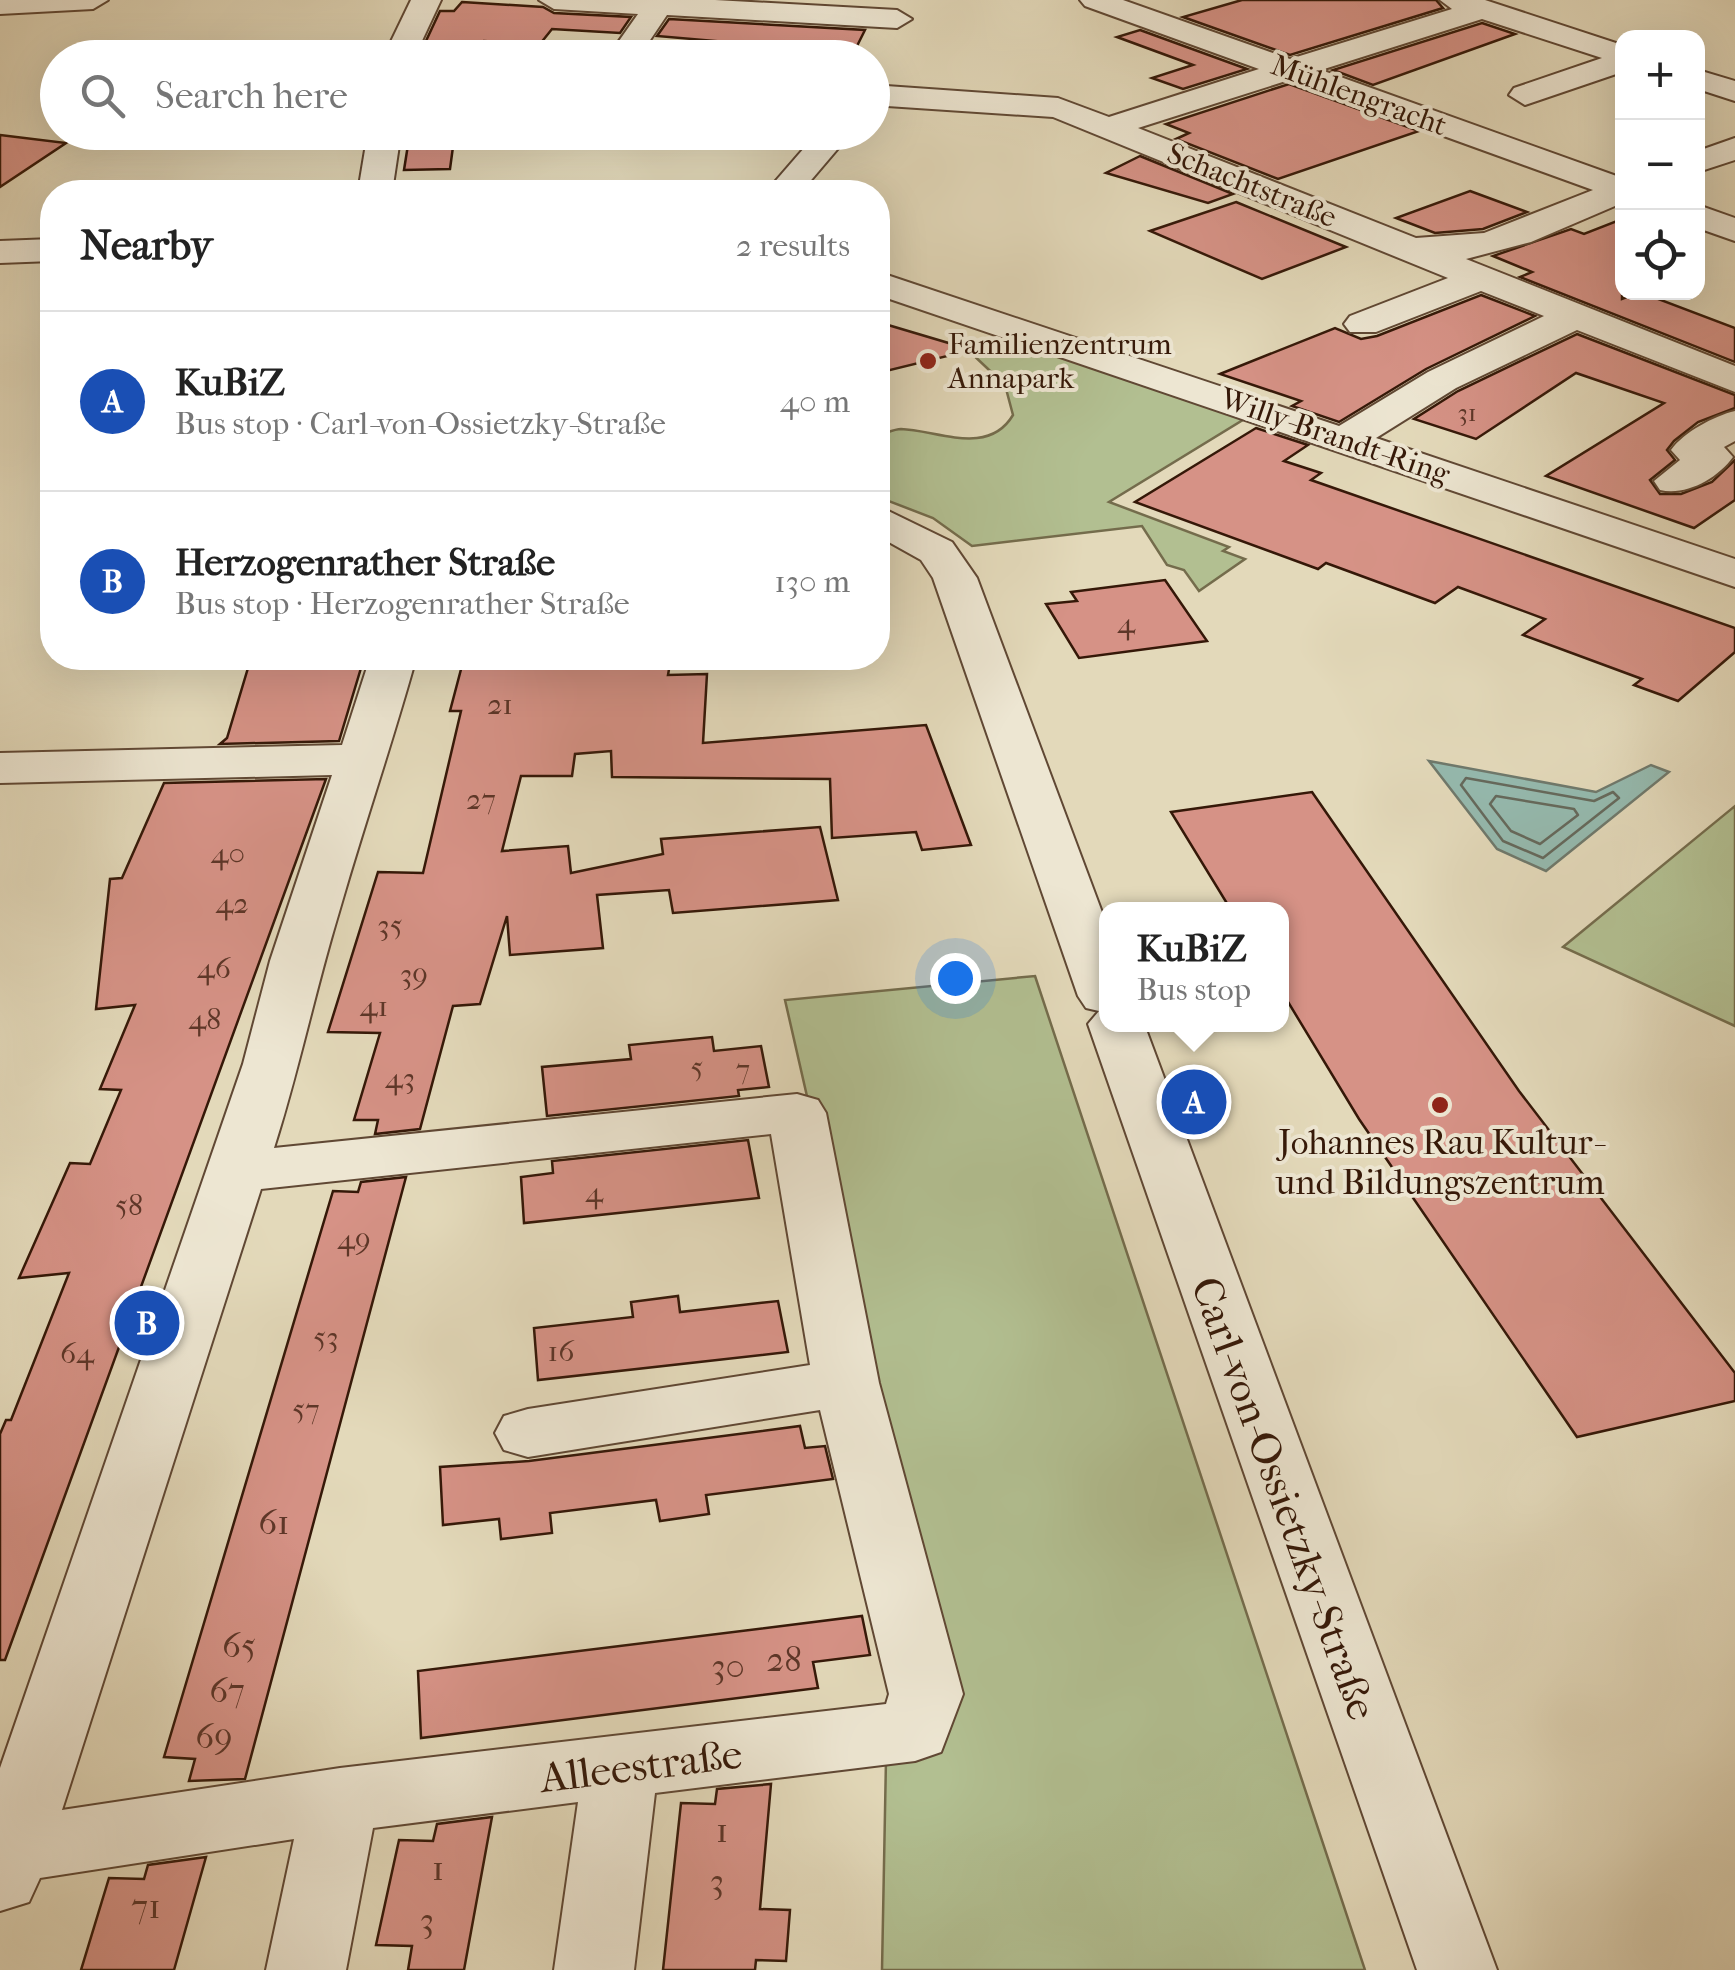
<!DOCTYPE html>
<meta charset="utf-8">
<style>
body{margin:0;font-family:"IM FELL French Canon",serif;background:#f2f2f2;color:#222}
.controls{position:absolute;right:30px;top:30px;display:grid;overflow:hidden;border-radius:20px;box-shadow:0 10px 40px #0002}
.controls button{width:90px;height:90px;display:grid;place-items:center;padding:0;border:0;border-bottom:2px solid #e0e0e0;background:#fff;color:#222;font:50px sans-serif}
.you{position:absolute;left:955px;top:978px;width:35px;height:35px;margin:-25px;border:8px solid #fff;border-radius:50%;background:#1a73e8;box-shadow:0 0 0 15px #1a73e833}
.badge{display:grid;place-items:center;width:65px;height:65px;border-radius:50%;background:#0b8043;color:#fff;font-size:32px;font-weight:700}
.pin{position:absolute;translate:-50% -50%;border:5px solid #fff;box-shadow:0 2px 10px #0006}
.popup{position:absolute;left:1099px;top:902px;width:190px;height:130px;box-sizing:border-box;display:grid;place-content:center;border-radius:20px;background:#fff;filter:drop-shadow(0 2px 8px #0005);font-size:32px;white-space:nowrap;color:#767676}
.popup b{font-size:38px;color:#222}
.popup::after{content:'';position:absolute;left:50%;top:100%;margin-left:-20px;border:20px solid transparent;border-top-color:#fff}
.list{margin:0;padding:0;list-style:none}
h2{display:flex;justify-content:space-between;align-items:center;height:130px;margin:0;padding:0 40px;font-size:42px}
h2 small{font-size:32px;font-weight:400;color:#767676}
.list li{display:grid;grid-template-columns:65px 1fr auto;gap:30px;align-items:center;box-sizing:border-box;height:180px;padding:0 40px;border-top:2px solid #e0e0e0}
.list b{display:block;font-size:38px;white-space:nowrap}
.list p{margin:0;font-size:32px;white-space:nowrap;color:#767676}
.list em{font-size:32px;font-style:normal;color:#767676}
.icon{flex:none;width:55px;height:55px;fill:none;stroke:currentColor;stroke-width:2;stroke-linecap:round;stroke-linejoin:round}
.map{position:relative;flex:none;width:1735px;height:1970px;overflow:hidden}
.search{position:absolute;background:#fff;box-shadow:0 10px 40px #0002;left:40px;top:40px;width:850px;height:110px;display:flex;align-items:center;gap:25px;box-sizing:border-box;padding:0 35px;border-radius:55px;color:#767676;font-size:38px}
.panel{position:absolute;background:#fff;box-shadow:0 10px 40px #0002;left:40px;top:180px;width:850px;height:490px;border-radius:40px}
.map>svg:first-child{display:block}
.green{fill:#b2bf91;stroke:#746c4c;stroke-width:2.5}
.water{fill:#95baaf;stroke:#6f796c;stroke-width:2.5}
.lines{fill:none;stroke-linecap:round;stroke-linejoin:round}
.shore{stroke:#65695c;stroke-width:2.5}
.building{fill:#d69286;stroke:#351808;stroke-width:2.5}
.minor-casing{stroke:#604834;stroke-width:4}
.minor{fill:#ede6d2;fill-rule:evenodd}
.poi-dot{fill:#8f2418;stroke:#ede6d2;stroke-width:4}
.labels{text-anchor:middle;stroke-width:8;stroke-linejoin:round;paint-order:stroke}
.far-number-label{font-size:25px;fill:#5d3628}
.far-street-label{font-size:30px;fill:#351808;stroke:#ede6d2}
.far-poi-label{font-size:30px;fill:#351808;stroke:#ede6d2;text-anchor:start}
.number-label{font-size:30px;fill:#5d3628}
.poi-label{font-size:35px;fill:#351808;stroke:#ede6d2}
.near-number-label{font-size:35px;fill:#5d3628}
.near-street-label{font-size:42px;fill:#351808;stroke:#ede6d2}
</style>
<div class="map">
<svg width="1735" height="1970" viewBox="0 0 1735 1970">
<rect width="100%" height="100%" fill="#e3d9ba"/>
<filter id="stains"><feTurbulence type="fractalNoise" baseFrequency=".002" numOctaves="4"/><feColorMatrix values="0 0 0 0 .2 0 0 0 0 .09 0 0 0 0 .02 0 0 0 .5 -.17"/></filter>
<radialGradient id="worn" r=".72"><stop offset=".6" stop-color="#630" stop-opacity="0"/><stop offset="1" stop-color="#630" stop-opacity=".3"/></radialGradient>
<g class="green">
<path d="M 1025,342 L 1246,418 L 1109,502 L 1229,547 L 1223,551 L 1245,559 L 1199,591 L 1184,570 L 1167,565 L 1142,526 L 972,546 L 933,518 L 878,497 L 878,435 C 884,434 894,429 901,429 C 937,430 988,457 1013,415 L 1005,385 L 969,351 Z"/>
<polygon points="1735,806 1735,1026 1563,947"/>
<polygon points="1035,976 1365,1970 882,1970 886,1759 947,1709 785,1000"/>
</g>
<polygon class="water" points="1429,761 1596,792 1651,765 1669,772 1546,871 1497,849"/>
<g class="lines">
<g class="shore">
<polygon points="1466,778 1594,801 1613,792 1619,798 1543,858 1503,841 1461,785"/>
<polygon points="1496,796 1574,809 1578,815 1540,844 1511,831 1490,804"/>
</g>
</g>
<g class="building">
<polygon points="1242,0 1436,0 1443,8 1290,55 1183,17"/>
<polygon points="462,2 543,7 554,13 631,17 620,33 552,29 540,44 484,41 477,58 418,58 440,11 454,11"/>
<polygon points="669,19 865,30 855,50 772,46 657,36"/>
<polygon points="1482,23 1515,34 1373,85 1333,70"/>
<polygon points="1140,30 1247,69 1183,89 1152,78 1193,65 1117,37"/>
<polygon points="1289,84 1419,131 1278,179 1176,139 1189,133 1166,124"/>
<polygon points="410,132 455,132 450,169 404,170"/>
<polygon points="0,135 66,143 0,187"/>
<polygon points="1140,156 1233,194 1208,203 1106,173"/>
<polygon points="1470,191 1527,212 1483,229 1435,233 1396,218"/>
<polygon points="1236,202 1346,247 1262,279 1150,231"/>
<polygon points="1622,219 1622,299 1640,292 1735,328 1735,362 1520,277 1532,272 1493,256 1571,229 1584,234"/>
<polygon points="1481,295 1535,316 1426,369 1339,422 1292,406 1301,401 1220,374 1335,328 1361,339 1377,336"/>
<polygon points="878,322 972,350 878,373"/>
<polygon points="1577,334 1735,395 1735,408 1698,422 1674,441 1667,450 1675,460 1650,480 1660,494 1681,494 1712,482 1735,460 1735,500 1694,528 1546,476 1664,403 1576,373 1476,439 1414,419 1458,391"/>
<polygon points="1256,428 1308,445 1284,461 1321,473 1311,480 1735,628 1735,652 1678,701 1634,685 1642,679 1523,635 1545,619 1458,587 1435,603 1326,563 1318,569 1135,502"/>
<polygon points="1165,580 1207,641 1079,658 1046,604 1077,601 1071,592"/>
<polygon points="251,658 364,658 339,741 220,744 227,738"/>
<polygon points="464,658 671,658 668,675 707,674 703,743 926,725 971,845 922,850 916,832 832,838 830,779 612,777 611,751 575,754 572,776 521,776 502,851 568,846 571,873 663,854 661,839 820,827 838,900 673,913 669,890 597,895 603,948 510,955 507,916 480,1004 453,1006 420,1129 375,1134 378,1120 354,1120 380,1033 328,1032 378,872 423,873 461,711 450,711"/>
<polygon points="326,779 5,1660 0,1660 0,1434 6,1420 11,1420 69,1273 19,1278 70,1163 90,1164 121,1090 100,1089 135,1005 96,1009 110,879 122,878 164,783"/>
<polygon points="1312,792 1519,1091 1735,1373 1735,1401 1577,1437 1359,1119 1282,992 1282,910 1231,910 1171,812"/>
<polygon points="712,1037 714,1051 761,1046 769,1087 738,1090 739,1096 547,1116 542,1067 631,1059 629,1045"/>
<polygon points="748,1140 759,1198 524,1223 521,1177 553,1173 552,1161"/>
<polygon points="406,1177 245,1779 189,1781 195,1759 164,1757 333,1191 358,1192 361,1182"/>
<polygon points="678,1296 680,1312 778,1301 788,1352 538,1380 534,1328 633,1317 631,1302"/>
<polygon points="800,1426 805,1448 825,1446 833,1479 706,1495 709,1514 660,1521 656,1500 550,1513 552,1533 526,1536 501,1539 499,1519 443,1525 440,1467 529,1461"/>
<polygon points="862,1616 870,1655 813,1662 818,1688 421,1738 418,1671"/>
<polygon points="771,1784 760,1909 790,1910 786,1961 756,1960 755,1970 663,1970 681,1803 715,1804 717,1789"/>
<polygon points="492,1817 464,1970 408,1970 412,1946 376,1945 399,1840 433,1841 437,1824"/>
<polygon points="206,1857 174,1970 81,1970 109,1878 144,1879 148,1865"/>
</g>
<g class="lines">
<g class="minor-casing">
<g id="minor">
<polygon points="0,0 108,0 93,9 0,14"/>
<polygon points="411,0 441,0 414,58 383,58"/>
<polygon points="539,0 715,0 897,10 912,19 897,28 667,15 638,58 607,58 638,14 554,9"/>
<path d="M 1080,0 L 1123,0 L 1290,59 L 1452,9 L 1440,0 L 1485,0 L 1622,45 L 1622,72 L 1525,105 L 1509,95 L 1514,88 L 1602,58 L 1482,19 L 1321,70 L 1622,178 L 1622,203 L 1531,242 L 1466,259 L 1735,366 L 1735,392 L 1577,330 L 1456,388 L 1376,438 L 1735,559 L 1735,587 L 878,295 L 878,272 L 1339,426 L 1428,372 L 1544,316 L 1481,291 L 1376,332 L 1350,332 L 1344,324 L 1350,316 L 1448,278 L 1053,117 L 872,105 L 872,85 L 1058,98 L 1109,117 L 1259,69 L 1085,6 ZM 1289,80 L 1593,190 L 1484,233 L 1416,238 L 1138,128 Z"/>
<polygon points="1698,70 1735,81 1735,101 1698,89"/>
<polygon points="368,132 401,132 392,192 358,192"/>
<polygon points="818,132 852,132 801,192 766,192"/>
<polygon points="1735,138 1735,160 1698,172 1698,151"/>
<polygon points="1698,205 1735,218 1735,241 1698,228"/>
<polygon points="52,239 52,261 0,263 0,241"/>
<path d="M 1735,411 L 1735,441 L 1724,447 L 1733,457 C 1717,479 1686,496 1660,490 L 1654,481 L 1680,460 L 1671,450 C 1684,432 1714,416 1735,411 Z"/>
<polygon points="878,506 952,542 977,578 1106,923 1106,1024 1144,1024 1497,1970 1417,1970 1088,1024 1099,1011 1086,1008 1078,996 933,578 921,560 878,536"/>
<path d="M 370,658 L 416,658 C 392,744 364,825 339,912 C 315,991 299,1070 274,1148 L 797,1094 L 818,1100 L 826,1113 L 879,1383 L 963,1694 L 941,1752 L 915,1761 L 655,1793 L 634,1970 L 554,1970 L 578,1802 L 373,1828 L 346,1970 L 266,1970 L 294,1839 L 40,1878 L 29,1902 L 0,1911 L 0,1768 L 243,1064 L 270,961 L 332,775 L 0,783 L 0,753 L 342,745 ZM 771,1134 L 810,1365 L 528,1409 L 504,1416 L 495,1433 L 504,1450 L 528,1457 L 820,1410 L 889,1694 L 886,1704 L 340,1768 L 62,1810 L 261,1189 Z"/>
</g>
</g>
<use href="#minor" class="minor"/>
</g>
<g class="poi-dot">
<circle cx="928" cy="361" r="10"/>
<circle cx="1440" cy="1105" r="10"/>
</g>
<g class="labels">
<g class="far-number-label">
<text x="1467" y="421">31</text>
</g>
<g class="far-street-label">
<text transform="translate(1359 95) rotate(20)" y="10">Mühlengracht</text>
<text transform="translate(1252 185) rotate(22)" y="10">Schachtstraße</text>
<text transform="translate(1335 436) rotate(19)" y="10">Willy-Brandt-Ring</text>
</g>
<g class="far-poi-label">
<text x="948" y="354">Familienzentrum<tspan x="948" dy="34">Annapark</tspan></text>
</g>
<g class="number-label">
<text x="1126" y="633">4</text>
<text x="500" y="714">21</text>
<text x="481" y="809">27</text>
<text x="228" y="863">40</text>
<text x="232" y="913">42</text>
<text x="390" y="935">35</text>
<text x="214" y="978">46</text>
<text x="414" y="984">39</text>
<text x="374" y="1016">41</text>
<text x="205" y="1029">48</text>
<text x="697" y="1077">5</text>
<text x="743" y="1079">7</text>
<text x="400" y="1088">43</text>
<text x="594" y="1202">4</text>
<text x="129" y="1215">58</text>
<text x="354" y="1249">49</text>
<text x="326" y="1347">53</text>
<text x="561" y="1361">16</text>
<text x="77" y="1363">64</text>
<text x="306" y="1419">57</text>
</g>
<g class="poi-label">
<text x="1440" y="1154">Johannes Rau Kultur-<tspan x="1440" dy="40">und Bildungszentrum</tspan></text>
</g>
<g class="near-number-label">
<text x="274" y="1534">61</text>
<text x="239" y="1657">65</text>
<text x="784" y="1671">28</text>
<text x="728" y="1678">30</text>
<text x="227" y="1702">67</text>
<text x="214" y="1748">69</text>
<text x="722" y="1842">1</text>
<text x="438" y="1880">1</text>
<text x="717" y="1893">3</text>
<text x="146" y="1918">71</text>
<text x="427" y="1932">3</text>
</g>
<g class="near-street-label">
<text transform="translate(1285 1498) rotate(70)" y="15">Carl-von-Ossietzky-Straße</text>
<text transform="translate(641 1765) rotate(-7)" y="15">Alleestraße</text>
</g>
</g>
<rect width="100%" height="100%" filter="url(#stains)"/>
<rect width="100%" height="100%" fill="url(#worn)"/>
</svg>
<div class="controls">
<button>+</button>
<button>−</button>
<button><svg class="icon" aria-label="locate" viewBox="0 0 24 24"><circle cx="12" cy="12" r="6"/><path d="M12 2v4M12 18v4M2 12h4M18 12h4"/></svg></button>
</div>
<div class="you"></div>
<div class="pin badge" style="left:1194px;top:1102px;background:#1a4fb4">A</div>
<div class="popup"><b>KuBiZ</b>Bus stop</div>
<div class="pin badge" style="left:147px;top:1323px;background:#1a4fb4">B</div>
<div class="search"><svg class="icon" aria-label="search" viewBox="0 0 24 24"><circle cx="10" cy="10" r="6"/><path d="M15 15l6 6"/></svg>Search here</div>
<section class="panel">
<h2>Nearby<small>2 results</small></h2>
<ul class="list">
<li><span class="badge" style="background:#1a4fb4">A</span><div><b>KuBiZ</b><p>Bus stop · Carl-von-Ossietzky-Straße</p></div><em>40 m</em></li>
<li><span class="badge" style="background:#1a4fb4">B</span><div><b>Herzogenrather Straße</b><p>Bus stop · Herzogenrather Straße</p></div><em>130 m</em></li>
</ul>
</section>
</div>
